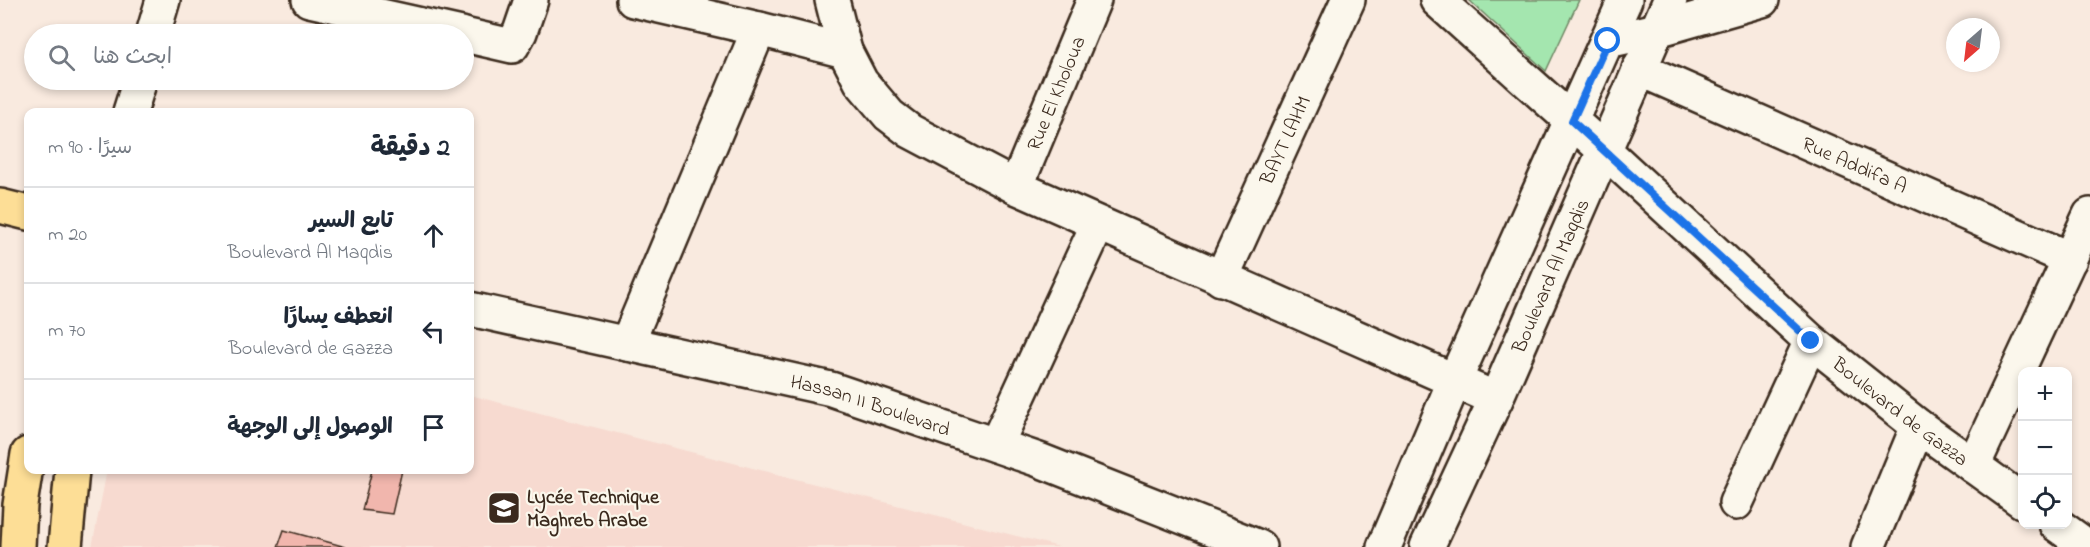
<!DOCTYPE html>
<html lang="ar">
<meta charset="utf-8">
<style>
body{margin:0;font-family:"Indie Flower","Playpen Sans Arabic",sans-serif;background:#f2f2f3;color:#1f2937;direction:rtl}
.controls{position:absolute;right:18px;bottom:18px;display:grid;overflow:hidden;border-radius:12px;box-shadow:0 3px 9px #0003}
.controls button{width:54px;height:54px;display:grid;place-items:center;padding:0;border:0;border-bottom:2px solid #e0e1e3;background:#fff;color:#1f2937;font:30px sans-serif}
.compass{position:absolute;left:1946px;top:18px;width:54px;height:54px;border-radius:50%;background:#fff;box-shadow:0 3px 9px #0003;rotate:208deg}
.stop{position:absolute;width:18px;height:18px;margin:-14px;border:4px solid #1a73e8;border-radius:50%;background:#fff}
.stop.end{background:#1a73e8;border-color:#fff;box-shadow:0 2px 6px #0008}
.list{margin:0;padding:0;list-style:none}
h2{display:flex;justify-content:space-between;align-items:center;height:78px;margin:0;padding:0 24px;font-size:26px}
h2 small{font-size:20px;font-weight:400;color:#747a83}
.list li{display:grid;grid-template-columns:39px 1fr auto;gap:18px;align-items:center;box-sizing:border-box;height:96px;padding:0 24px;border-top:2px solid #e0e1e3}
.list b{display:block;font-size:22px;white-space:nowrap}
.list p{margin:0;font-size:20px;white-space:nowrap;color:#747a83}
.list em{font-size:20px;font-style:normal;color:#747a83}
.icon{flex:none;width:33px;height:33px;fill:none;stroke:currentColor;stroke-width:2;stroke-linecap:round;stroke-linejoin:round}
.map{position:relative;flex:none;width:2090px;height:547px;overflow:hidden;direction:ltr}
.search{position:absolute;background:#fff;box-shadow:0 3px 9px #0003;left:24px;top:24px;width:450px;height:66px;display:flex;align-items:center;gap:15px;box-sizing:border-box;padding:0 21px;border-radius:33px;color:#747a83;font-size:22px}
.panel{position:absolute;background:#fff;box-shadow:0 3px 9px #0003;left:24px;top:108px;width:450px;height:366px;border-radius:12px;direction:rtl}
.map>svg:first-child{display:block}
.built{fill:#f7dad0}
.green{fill:#a4e6af;stroke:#708866;stroke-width:1.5}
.building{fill:#f1b6ad;stroke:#3b2a1e;stroke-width:1.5}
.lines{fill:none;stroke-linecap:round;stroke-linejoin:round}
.street-casing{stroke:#3b2a1e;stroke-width:38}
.secondary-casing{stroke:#3b2a1e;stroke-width:38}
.primary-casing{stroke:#3b2a1e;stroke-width:38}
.street{stroke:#fbf7ec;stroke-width:33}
.secondary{stroke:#fbf7ec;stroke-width:33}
.primary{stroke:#fdde96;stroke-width:33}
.route{stroke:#1a73e8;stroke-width:8}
.labels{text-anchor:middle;stroke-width:4.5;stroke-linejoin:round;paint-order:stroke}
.street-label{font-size:20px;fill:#3b2a1e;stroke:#fbf7ec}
.poi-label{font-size:20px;font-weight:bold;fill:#3b2a1e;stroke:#fbf7ec;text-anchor:start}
</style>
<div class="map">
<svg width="2090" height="547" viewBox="0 0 2090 547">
<rect width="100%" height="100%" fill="#f9eadf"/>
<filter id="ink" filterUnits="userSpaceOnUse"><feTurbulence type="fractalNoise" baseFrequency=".0167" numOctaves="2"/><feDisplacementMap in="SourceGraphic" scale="12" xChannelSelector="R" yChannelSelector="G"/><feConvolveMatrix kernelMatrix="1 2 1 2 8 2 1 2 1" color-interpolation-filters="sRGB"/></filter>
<g filter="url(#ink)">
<polygon class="built" points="470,395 1059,547 92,547 107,470 470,470"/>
<polygon class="green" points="1469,0 1579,0 1546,71"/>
<g class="building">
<polygon points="372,470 402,470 392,514 362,510"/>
<polygon points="284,530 346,547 278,547"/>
</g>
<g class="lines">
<g class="street-casing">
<g id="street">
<polyline points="309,0 462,34"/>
<polyline points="633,0 759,29 845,51"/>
<polyline points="832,0 845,51 861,82 889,115 910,131 1016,187 1496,399"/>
<polyline points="464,35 512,46 520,32 531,0"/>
<polyline points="1608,41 1657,30 1762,0"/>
<path id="s1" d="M 1639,69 L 2070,259"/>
<path id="s2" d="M 1016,187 L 1094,0"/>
<path id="s3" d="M 1221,279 L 1348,0"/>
<polyline points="627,344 759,29"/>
<polyline points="996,445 1098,224"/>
<polyline points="1973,466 2090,215"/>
<polyline points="1736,503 1811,341"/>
<polyline points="1868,547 1918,426"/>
</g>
</g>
<g class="secondary-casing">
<g id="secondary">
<path id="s4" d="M 1437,0 L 1604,150 L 1811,341 L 1918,426 L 2022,501"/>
<polyline points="153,34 163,0"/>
<polyline points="130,112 140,80"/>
<path id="s5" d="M 470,309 L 831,389 L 1039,460 L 1259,547"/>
<polyline points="2056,524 2088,547"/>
<polyline points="1384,547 1454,382 1625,0"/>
<path id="s6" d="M 1427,547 L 1496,399 L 1670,0"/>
</g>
</g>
<g class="primary-casing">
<g id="primary">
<polyline points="0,206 28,213"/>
<polyline points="18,547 20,505 28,454"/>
<polyline points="65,547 72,470"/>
</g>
</g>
<use href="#street" class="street"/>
<use href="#secondary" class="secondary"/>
<use href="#primary" class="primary"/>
</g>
</g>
<g class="lines" filter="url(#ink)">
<polyline class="route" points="1608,41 1572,121 1811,341"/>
</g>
<defs>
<g id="school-square" transform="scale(1.725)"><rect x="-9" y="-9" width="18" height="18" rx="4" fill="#3b2a1e" stroke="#fbf7ec"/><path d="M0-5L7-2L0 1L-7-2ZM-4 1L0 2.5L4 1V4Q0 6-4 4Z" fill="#fff"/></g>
</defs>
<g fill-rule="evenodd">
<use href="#school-square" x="504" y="508"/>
</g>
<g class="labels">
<g class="street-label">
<text dy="7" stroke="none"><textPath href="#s2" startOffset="102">Rue El Kholoua</textPath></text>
<text dy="7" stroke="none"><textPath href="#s3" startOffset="153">BAYT LAHM</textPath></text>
<text dy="7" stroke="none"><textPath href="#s1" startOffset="236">Rue Addifa A</textPath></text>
<text dy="7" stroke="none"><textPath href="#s6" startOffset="298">Boulevard Al Maqdis</textPath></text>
<text dy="7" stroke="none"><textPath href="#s5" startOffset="412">Hassan II Boulevard</textPath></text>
<text dy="7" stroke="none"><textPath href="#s4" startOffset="620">Boulevard de Gazza</textPath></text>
</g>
<g class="poi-label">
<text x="527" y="503">Lycée Technique<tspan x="527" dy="23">Maghreb Arabe</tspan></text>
</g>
</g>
</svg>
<div class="controls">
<button>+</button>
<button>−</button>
<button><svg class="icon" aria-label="locate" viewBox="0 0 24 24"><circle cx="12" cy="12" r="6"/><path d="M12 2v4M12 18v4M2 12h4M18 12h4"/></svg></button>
</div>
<svg class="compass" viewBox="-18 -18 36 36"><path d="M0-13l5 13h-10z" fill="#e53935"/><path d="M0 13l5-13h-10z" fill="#747a83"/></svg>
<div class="stop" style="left:1608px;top:41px"></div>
<div class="stop end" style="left:1811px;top:341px"></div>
<div class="search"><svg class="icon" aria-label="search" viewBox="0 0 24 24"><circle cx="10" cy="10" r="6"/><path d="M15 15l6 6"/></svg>ابحث هنا</div>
<section class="panel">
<h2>2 دقيقة<small>سيرًا · 90 m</small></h2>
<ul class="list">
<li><svg class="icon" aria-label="ahead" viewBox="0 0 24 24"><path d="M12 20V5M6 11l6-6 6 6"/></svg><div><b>تابع السير</b><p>Boulevard Al Maqdis</p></div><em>20 m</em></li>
<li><svg class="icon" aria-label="left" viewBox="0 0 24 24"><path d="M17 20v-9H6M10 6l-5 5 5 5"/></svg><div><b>انعطف يسارًا</b><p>Boulevard de Gazza</p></div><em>70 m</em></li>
<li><svg class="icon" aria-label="arrive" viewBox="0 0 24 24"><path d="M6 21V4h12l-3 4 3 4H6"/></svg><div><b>الوصول إلى الوجهة</b></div></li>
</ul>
</section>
</div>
